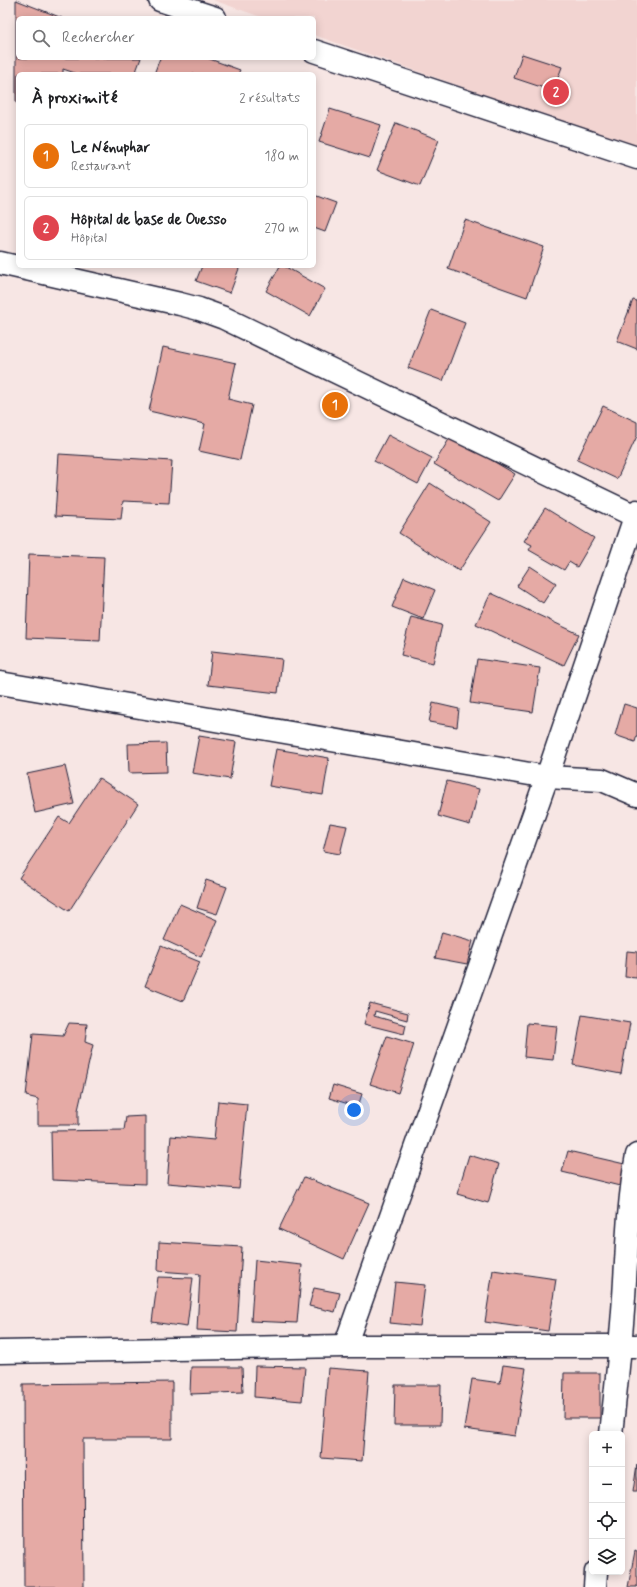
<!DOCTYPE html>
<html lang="fr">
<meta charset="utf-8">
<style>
body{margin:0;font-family:Mynerve,sans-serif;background:#f6f6f6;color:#202124}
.controls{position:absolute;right:12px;bottom:12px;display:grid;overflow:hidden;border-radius:6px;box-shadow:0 2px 10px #0003}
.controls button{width:36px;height:36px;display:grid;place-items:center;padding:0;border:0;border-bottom:1px solid #e0e0e0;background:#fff;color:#202124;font:20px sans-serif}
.you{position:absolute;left:354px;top:1110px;width:14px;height:14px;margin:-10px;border:3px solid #fff;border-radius:50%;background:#1a73e8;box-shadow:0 0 0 6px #1a73e833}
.badge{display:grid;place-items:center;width:26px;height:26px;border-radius:50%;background:#d1495b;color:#fff;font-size:13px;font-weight:700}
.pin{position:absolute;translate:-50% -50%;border:2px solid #fff;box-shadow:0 1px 4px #0006}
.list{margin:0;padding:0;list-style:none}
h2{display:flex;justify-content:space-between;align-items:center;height:52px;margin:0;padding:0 16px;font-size:17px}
h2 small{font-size:13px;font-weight:400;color:#757577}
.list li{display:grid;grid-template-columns:26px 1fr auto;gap:12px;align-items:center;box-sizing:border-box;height:64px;margin:0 8px 8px;padding:0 8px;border:1px solid #e0e0e0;border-radius:6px}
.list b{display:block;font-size:15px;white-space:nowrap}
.list p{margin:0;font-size:13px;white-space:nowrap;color:#757577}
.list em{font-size:13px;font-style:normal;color:#757577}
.icon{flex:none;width:22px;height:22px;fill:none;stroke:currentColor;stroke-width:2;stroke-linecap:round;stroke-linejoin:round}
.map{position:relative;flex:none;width:637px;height:1587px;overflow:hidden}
.search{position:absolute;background:#fff;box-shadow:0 2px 10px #0003;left:16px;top:16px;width:300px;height:44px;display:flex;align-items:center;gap:10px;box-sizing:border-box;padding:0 14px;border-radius:6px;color:#757577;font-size:15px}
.panel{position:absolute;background:#fff;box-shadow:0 2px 10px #0003;left:16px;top:72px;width:300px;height:196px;border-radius:6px}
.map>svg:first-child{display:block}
.built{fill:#f2d4d1}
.building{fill:#e5aaa5;stroke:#22223b}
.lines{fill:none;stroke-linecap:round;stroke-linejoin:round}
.street-casing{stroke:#22223b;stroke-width:25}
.street{stroke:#fff;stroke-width:22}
</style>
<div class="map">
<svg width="637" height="1587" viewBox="0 0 637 1587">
<rect width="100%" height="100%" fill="#f7e6e4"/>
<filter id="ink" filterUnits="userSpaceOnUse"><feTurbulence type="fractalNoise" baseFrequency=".025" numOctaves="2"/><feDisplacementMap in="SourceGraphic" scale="8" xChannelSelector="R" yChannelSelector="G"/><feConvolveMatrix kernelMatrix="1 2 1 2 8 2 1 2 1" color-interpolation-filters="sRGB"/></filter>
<g filter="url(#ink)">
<polygon class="built" points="213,0 637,0 637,148 314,35 314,18 264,18"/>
<g class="building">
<polygon points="16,0 62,18 18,18 18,58 141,58 135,74 78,74 63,69 63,74 18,74 18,103 16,103"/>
<polygon points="522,54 562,67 553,91 514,78"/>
<polygon points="160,58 207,58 240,70 238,74 154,74"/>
<polygon points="330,109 381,125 370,158 319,142"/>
<polygon points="396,123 439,140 420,186 377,170"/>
<polygon points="314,195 336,203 325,232 314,228"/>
<polygon points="465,220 544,247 527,297 448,269"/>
<polygon points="202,266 240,266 230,293 196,281"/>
<polygon points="280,266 284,266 325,289 310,316 266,291"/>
<polygon points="633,300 637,301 637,349 617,341"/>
<polygon points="431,310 465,323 443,381 408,368"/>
<polygon points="163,347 236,363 228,399 252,405 240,460 199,451 205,424 149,411"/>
<polygon points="603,406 637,422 637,436 617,479 577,460"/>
<polygon points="388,435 432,458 418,484 374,461"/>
<polygon points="451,436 515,474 498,501 434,464"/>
<polygon points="59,454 172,461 169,503 123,501 121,519 55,516"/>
<polygon points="430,483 491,522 459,571 399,533"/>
<polygon points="545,508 594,538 577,567 569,562 564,570 529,550 532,545 524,541"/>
<polygon points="29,554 104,557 100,641 26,638"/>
<polygon points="530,566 556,583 543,603 517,586"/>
<polygon points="404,577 435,590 423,619 392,607"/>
<polygon points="491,593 579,634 564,665 476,624"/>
<polygon points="411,617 442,625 433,663 401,655"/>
<polygon points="212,651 282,659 278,693 208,685"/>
<polygon points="477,659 540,668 533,712 470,703"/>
<polygon points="433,703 459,709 457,727 429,722"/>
<polygon points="624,704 637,708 637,735 635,742 615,735"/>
<polygon points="199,736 236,742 230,779 192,773"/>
<polygon points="166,743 167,772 129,773 128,744"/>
<polygon points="276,749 329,758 323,795 269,786"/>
<polygon points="65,766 74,804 35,813 27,774"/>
<polygon points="99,778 138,804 69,911 19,878 59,817 69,823"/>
<polygon points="447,781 479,789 470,825 438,816"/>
<polygon points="330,823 347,826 340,854 323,851"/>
<polygon points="206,880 227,887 217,914 197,908"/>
<polygon points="180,904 217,920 201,957 164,940"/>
<polygon points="442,932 473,941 467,964 435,958"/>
<polygon points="161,946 200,962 183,1001 145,986"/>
<polygon points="627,951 637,952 637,978 625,977"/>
<polygon points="370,1003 408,1013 407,1020 375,1011 374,1016 406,1025 404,1034 364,1024"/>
<polygon points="582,1015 630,1023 621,1074 573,1065"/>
<polygon points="69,1023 87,1024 85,1042 93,1045 78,1110 78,1125 38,1125 38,1099 26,1096 33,1034 63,1036"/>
<polygon points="527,1023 557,1026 553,1060 524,1057"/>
<polygon points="387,1036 414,1044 398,1093 370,1084"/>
<polygon points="333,1085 362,1094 358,1107 329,1098"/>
<polygon points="218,1101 247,1104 239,1189 167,1183 171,1136 214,1140"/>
<polygon points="145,1116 145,1184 52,1180 51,1131 124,1130 126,1117"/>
<polygon points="568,1151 629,1165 624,1187 562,1172"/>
<polygon points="469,1155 499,1164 488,1203 457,1194"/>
<polygon points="304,1177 369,1203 344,1259 279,1229"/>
<polygon points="159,1242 242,1247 237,1332 197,1330 200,1274 158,1271"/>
<polygon points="255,1260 302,1265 297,1323 251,1321"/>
<polygon points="493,1270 556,1279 548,1331 485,1322"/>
<polygon points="158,1277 193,1278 187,1327 152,1322"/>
<polygon points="395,1282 425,1285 420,1326 390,1323"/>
<polygon points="314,1288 340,1293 335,1312 309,1306"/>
<polygon points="503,1365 526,1368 515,1436 464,1429 472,1379 500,1383"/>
<polygon points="255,1366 305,1367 302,1401 254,1397"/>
<polygon points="191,1367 242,1367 243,1392 190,1394"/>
<polygon points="328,1368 369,1371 362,1461 321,1458"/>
<polygon points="564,1373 600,1373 600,1418 563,1418"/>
<polygon points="172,1382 172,1439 83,1439 84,1587 24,1587 23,1384"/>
<polygon points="395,1385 441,1385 440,1425 394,1425"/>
<polygon points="637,1464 637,1492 633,1492"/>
<polygon points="635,1551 637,1552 637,1587 628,1587"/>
</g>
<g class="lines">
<g class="street-casing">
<g id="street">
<polyline points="160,0 215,18"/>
<polyline points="314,51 637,158"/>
<polyline points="0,263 180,304 199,309 224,318 637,517"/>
<polyline points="0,683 547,777 602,780 637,795"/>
<polyline points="345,1346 547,777 637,511"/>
<polyline points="0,1352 345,1346 637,1346"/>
<path d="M 611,1434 C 616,1388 621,1343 624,1297 C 627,1250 628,1202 637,1155"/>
<polyline points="595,1587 596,1572"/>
</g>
</g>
<use href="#street" class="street"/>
</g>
</g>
</svg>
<div class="controls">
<button>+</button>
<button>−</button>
<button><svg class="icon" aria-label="locate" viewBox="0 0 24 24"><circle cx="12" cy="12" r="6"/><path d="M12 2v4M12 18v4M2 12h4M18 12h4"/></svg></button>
<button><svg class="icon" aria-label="layers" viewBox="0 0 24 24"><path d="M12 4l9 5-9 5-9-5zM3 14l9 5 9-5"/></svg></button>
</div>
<div class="you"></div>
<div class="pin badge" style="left:335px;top:405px;background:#e8710a">1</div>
<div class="pin badge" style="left:556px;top:92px;background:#e0444e">2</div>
<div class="search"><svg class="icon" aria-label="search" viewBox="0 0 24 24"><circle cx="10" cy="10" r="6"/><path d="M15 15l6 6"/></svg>Rechercher</div>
<section class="panel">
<h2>À proximité<small>2 résultats</small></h2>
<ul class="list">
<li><span class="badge" style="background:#e8710a">1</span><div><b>Le Nénuphar</b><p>Restaurant</p></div><em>180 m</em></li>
<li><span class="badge" style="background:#e0444e">2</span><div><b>Hôpital de base de Ouesso</b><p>Hôpital</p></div><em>270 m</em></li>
</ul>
</section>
</div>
